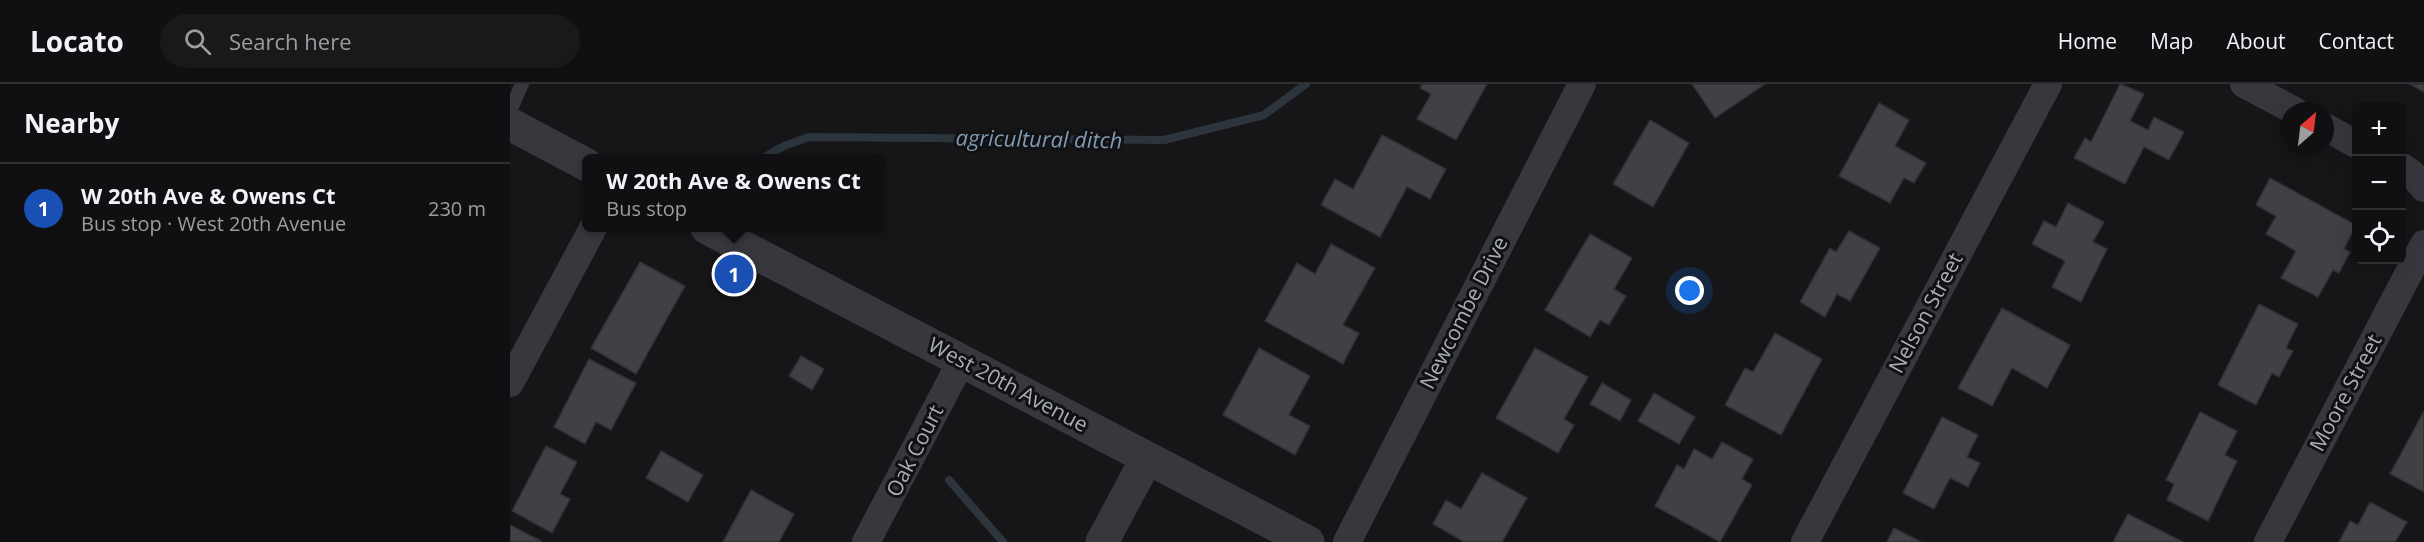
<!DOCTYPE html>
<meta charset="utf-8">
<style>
body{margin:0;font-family:"Open Sans",sans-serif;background:#19191b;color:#f1f3f6}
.controls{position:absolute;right:18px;top:18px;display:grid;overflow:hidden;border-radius:9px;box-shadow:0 6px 24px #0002}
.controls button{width:54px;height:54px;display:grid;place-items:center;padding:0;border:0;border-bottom:2px solid #303032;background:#101012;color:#f1f3f6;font:30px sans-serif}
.compass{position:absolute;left:1770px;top:18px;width:54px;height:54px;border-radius:50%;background:#101012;box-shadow:0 6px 24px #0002;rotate:28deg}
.you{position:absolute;left:1180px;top:207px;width:21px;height:21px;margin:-15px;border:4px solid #fff;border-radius:50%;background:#1a73e8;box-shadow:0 0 0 9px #1a73e833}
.badge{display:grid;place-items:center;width:39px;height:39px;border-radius:50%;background:#ea580c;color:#fff;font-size:20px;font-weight:700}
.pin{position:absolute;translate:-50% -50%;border:3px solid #fff;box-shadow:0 2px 6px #0006}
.popup{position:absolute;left:72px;top:70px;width:303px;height:78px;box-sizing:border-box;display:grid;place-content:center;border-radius:9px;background:#101012;filter:drop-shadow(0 2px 4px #0005);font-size:20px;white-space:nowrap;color:#9c9d9f}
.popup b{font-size:22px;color:#f1f3f6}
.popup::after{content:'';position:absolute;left:50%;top:100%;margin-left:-12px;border:12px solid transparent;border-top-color:#101012}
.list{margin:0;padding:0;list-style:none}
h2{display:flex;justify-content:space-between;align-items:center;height:78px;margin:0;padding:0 24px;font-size:26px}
h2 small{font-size:20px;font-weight:400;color:#9c9d9f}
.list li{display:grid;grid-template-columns:39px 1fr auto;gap:18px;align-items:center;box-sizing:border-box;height:90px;padding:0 24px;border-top:2px solid #303032}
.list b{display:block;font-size:22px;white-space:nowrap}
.list p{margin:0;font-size:20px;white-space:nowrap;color:#9c9d9f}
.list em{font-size:20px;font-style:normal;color:#9c9d9f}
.icon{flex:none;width:33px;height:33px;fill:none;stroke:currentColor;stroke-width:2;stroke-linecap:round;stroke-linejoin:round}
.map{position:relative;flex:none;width:1914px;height:458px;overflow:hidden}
header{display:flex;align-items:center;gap:36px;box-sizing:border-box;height:84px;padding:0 30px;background:#101012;border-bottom:2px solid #303032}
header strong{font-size:28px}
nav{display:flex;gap:33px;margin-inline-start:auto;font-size:21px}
.search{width:420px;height:54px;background:#19191b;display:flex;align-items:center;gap:15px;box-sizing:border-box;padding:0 21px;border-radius:33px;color:#9c9d9f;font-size:22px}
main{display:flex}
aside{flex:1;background:#101012}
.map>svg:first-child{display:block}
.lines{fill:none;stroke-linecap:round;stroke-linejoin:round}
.stream{stroke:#2c353c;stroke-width:8}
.building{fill:#404145;stroke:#303034;stroke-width:1.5}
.service{stroke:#37383d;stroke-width:14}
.minor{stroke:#37383d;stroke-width:28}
.tertiary{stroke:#37383d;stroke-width:33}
.labels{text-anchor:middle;stroke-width:6;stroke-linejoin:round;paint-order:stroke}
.street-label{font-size:21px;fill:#a8adb8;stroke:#111113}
.water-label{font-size:22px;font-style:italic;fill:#7f9bb3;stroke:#111113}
</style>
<header>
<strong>Locato</strong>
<div class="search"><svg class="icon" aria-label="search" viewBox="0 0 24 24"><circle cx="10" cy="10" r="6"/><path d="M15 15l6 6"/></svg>Search here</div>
<nav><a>Home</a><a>Map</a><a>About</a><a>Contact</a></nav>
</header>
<main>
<aside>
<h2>Nearby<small></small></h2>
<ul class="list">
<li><span class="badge" style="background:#1a4fb4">1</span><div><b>W 20th Ave &amp; Owens Ct</b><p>Bus stop · West 20th Avenue</p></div><em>230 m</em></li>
</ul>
</aside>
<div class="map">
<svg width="1914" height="458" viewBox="0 0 1914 458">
<rect width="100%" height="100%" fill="#161618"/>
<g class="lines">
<g class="stream">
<polyline points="253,74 274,62 299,53 654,56 754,31 796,0"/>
<polyline points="439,396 493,458"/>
</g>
</g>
<g class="building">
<polygon points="912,0 977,0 946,56 907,35 921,10 910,4"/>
<polygon points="1182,0 1255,0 1205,34"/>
<polygon points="1610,0 1634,10 1620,37 1638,46 1644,33 1674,48 1659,76 1634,63 1615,100 1564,74 1575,54 1581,58"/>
<polygon points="1900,0 1914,0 1914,8"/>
<polygon points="1369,19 1399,36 1385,62 1416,79 1404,99 1394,94 1380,119 1329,92"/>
<polygon points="1140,36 1179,59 1143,123 1103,100"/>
<polygon points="872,51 936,85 920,115 897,103 870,153 811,121 825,95 843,105"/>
<polygon points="1760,94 1846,141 1834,165 1840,168 1829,189 1823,186 1808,213 1771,194 1786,167 1756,150 1766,132 1746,121"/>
<polygon points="1558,119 1594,138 1583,158 1597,165 1571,218 1542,203 1555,177 1522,160 1534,137 1546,143"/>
<polygon points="1339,147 1370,164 1340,217 1327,210 1315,233 1290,218 1320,164 1326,168"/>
<polygon points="1080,150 1122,174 1104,205 1116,212 1099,241 1090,236 1080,253 1035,226"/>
<polygon points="821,160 865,184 833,241 849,249 833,280 755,237 787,179 805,190"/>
<polygon points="130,178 175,202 126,290 81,264"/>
<polygon points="1749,220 1788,240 1776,264 1783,267 1769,293 1762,289 1746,321 1708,301"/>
<polygon points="1492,224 1560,261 1537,304 1502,284 1482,322 1448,304"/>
<polygon points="1265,249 1312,275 1271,351 1215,321 1235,284 1243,288"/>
<polygon points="749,264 800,292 779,331 800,342 785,371 713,331"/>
<polygon points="1025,264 1078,293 1054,335 1064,341 1048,369 986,334"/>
<polygon points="291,272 314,285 302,306 279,292"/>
<polygon points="79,275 126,299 101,346 86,338 75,360 44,343"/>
<polygon points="1092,299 1121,316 1110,337 1080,320"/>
<polygon points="1144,309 1185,333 1169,360 1128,337"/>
<polygon points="1914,327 1914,408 1880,390"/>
<polygon points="1690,328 1727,347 1715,371 1727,377 1698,437 1657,416 1664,400 1656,396"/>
<polygon points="1432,333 1468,351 1457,373 1470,379 1458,403 1440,394 1424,425 1393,409"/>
<polygon points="1212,358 1243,375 1232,395 1242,401 1210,458 1145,422 1167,381 1174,385 1184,365 1202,375"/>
<polygon points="36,362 67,378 50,410 60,415 42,449 2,427"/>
<polygon points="151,367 193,391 178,418 136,394"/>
<polygon points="972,389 1017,414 992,458 954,458 923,440 936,416 951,425"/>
<polygon points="241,406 284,430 269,458 213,458"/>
<polygon points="1860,418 1897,438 1885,458 1829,458 1840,437 1848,441"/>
<polygon points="1618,430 1673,458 1603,458"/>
<polygon points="0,441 31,457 31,458 0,458"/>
<polygon points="1384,444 1411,458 1377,458"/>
</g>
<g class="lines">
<polyline class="service" points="0,27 12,0"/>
<g class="minor">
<polyline points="1734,0 1785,27"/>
<polyline points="1815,43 1846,60"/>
<polyline points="1892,83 1901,89 1914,104"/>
<polyline points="0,299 83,144"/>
<polyline points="356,458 452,276"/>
<polyline points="837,458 1072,0"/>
<polyline points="1295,458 1538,0"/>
<polyline points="1758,458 1914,160"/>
</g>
<g class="tertiary">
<polyline points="0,40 77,81"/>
<polyline points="197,144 798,458"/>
<polyline points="592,458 637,374"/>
</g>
</g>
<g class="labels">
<g class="street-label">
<text transform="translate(954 229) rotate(-63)" y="7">Newcombe Drive</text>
<text transform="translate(1416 229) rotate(-62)" y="7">Nelson Street</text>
<text transform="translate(498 301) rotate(28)" y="7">West 20th Avenue</text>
<text transform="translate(1836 309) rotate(-62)" y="7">Moore Street</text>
<text transform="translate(405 367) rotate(-63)" y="7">Oak Court</text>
</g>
<g class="water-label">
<text transform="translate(529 55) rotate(1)" y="8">agricultural ditch</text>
</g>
</g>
</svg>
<div class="controls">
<button>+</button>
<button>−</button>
<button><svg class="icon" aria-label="locate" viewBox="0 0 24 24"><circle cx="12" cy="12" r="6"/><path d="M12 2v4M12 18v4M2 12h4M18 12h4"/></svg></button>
</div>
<svg class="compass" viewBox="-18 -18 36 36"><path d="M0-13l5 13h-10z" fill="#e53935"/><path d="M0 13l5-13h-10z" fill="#9c9d9f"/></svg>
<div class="you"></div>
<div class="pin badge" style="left:224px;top:190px;background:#1a4fb4">1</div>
<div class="popup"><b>W 20th Ave &amp; Owens Ct</b>Bus stop</div>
</div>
</main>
